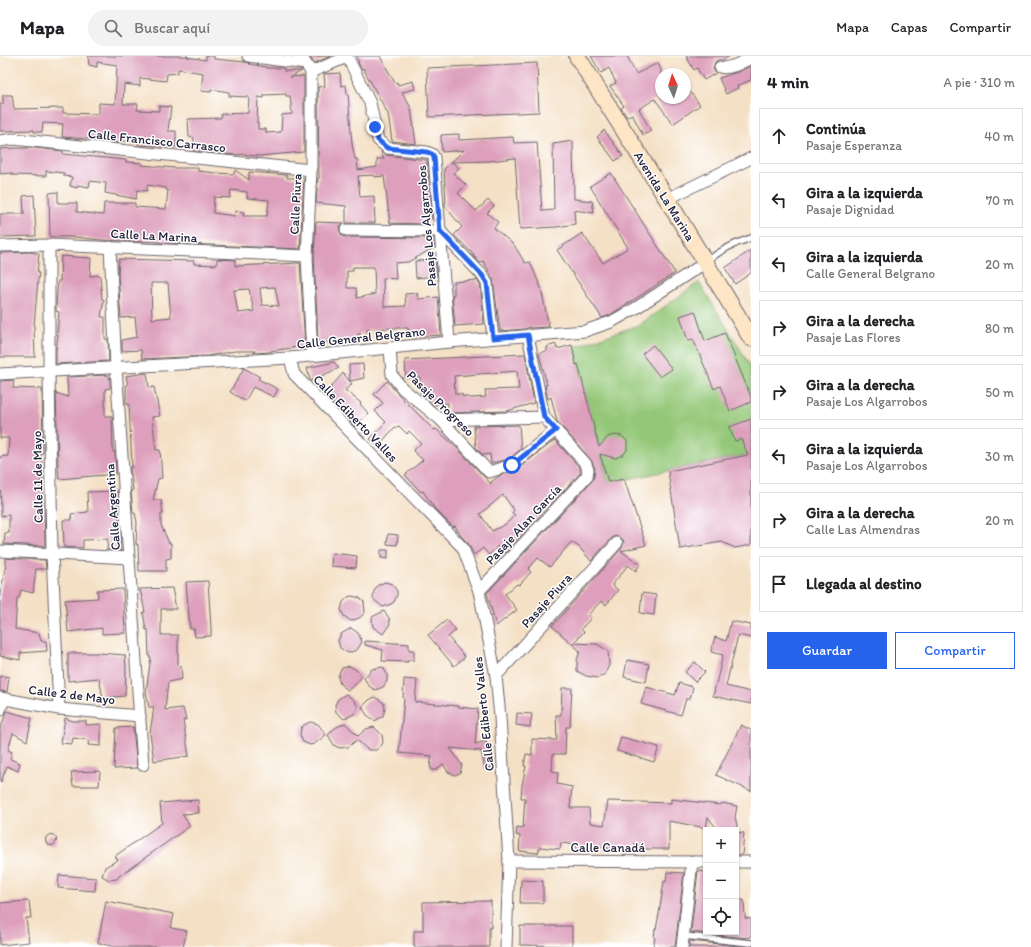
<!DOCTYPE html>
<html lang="es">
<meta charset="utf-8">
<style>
body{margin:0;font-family:Itim,sans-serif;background:#f2f2f2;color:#202124}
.controls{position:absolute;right:12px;bottom:12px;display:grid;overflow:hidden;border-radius:0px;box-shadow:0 1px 3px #0004}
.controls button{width:36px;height:36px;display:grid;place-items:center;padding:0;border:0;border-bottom:1px solid #e0e0e0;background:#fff;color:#202124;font:20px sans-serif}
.compass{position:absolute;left:655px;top:12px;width:36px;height:36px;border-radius:50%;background:#fff;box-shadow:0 1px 3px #0004;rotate:356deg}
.stop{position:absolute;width:12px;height:12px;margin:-9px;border:3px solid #2563eb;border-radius:50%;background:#fff}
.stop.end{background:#2563eb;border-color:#fff;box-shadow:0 1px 4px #0008}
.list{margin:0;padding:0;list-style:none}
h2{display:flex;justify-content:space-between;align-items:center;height:52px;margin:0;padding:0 16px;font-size:17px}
h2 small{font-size:13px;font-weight:400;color:#757577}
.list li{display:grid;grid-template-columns:26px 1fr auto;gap:12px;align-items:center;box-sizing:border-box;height:56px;margin:0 8px 8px;padding:0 8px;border:1px solid #e0e0e0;border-radius:0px}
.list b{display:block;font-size:15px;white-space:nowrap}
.list p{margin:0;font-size:13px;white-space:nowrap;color:#757577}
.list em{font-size:13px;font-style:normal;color:#757577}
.actions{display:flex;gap:8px;padding:12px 16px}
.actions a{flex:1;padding:9px 0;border:1px solid #2563eb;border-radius:0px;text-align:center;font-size:14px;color:#2563eb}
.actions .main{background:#2563eb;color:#fff}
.icon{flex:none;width:22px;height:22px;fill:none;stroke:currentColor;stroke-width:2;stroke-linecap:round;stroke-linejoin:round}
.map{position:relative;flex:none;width:751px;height:891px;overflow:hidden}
header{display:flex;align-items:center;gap:24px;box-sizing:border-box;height:56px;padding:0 20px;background:#fff;border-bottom:1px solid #e0e0e0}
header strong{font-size:19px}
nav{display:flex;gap:22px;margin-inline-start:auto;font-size:14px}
.search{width:280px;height:36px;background:#f2f2f2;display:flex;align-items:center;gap:10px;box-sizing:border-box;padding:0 14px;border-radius:22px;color:#757577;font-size:15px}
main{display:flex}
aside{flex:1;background:#fff}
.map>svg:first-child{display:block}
.green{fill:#94c878;stroke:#5b755a}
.building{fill:#dd9fbb;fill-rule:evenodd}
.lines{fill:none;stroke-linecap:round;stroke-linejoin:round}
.service-casing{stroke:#6c646b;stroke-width:8}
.minor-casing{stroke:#6c646b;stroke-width:13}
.secondary-casing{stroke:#6c646b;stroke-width:18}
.service{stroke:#fff;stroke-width:5.5}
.minor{stroke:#fff;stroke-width:11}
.secondary{stroke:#fde5c5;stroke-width:16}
.route{stroke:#2563eb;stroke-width:5}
.labels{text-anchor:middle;stroke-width:3;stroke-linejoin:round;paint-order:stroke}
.street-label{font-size:13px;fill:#22223b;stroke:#fff}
</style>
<header>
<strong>Mapa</strong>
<div class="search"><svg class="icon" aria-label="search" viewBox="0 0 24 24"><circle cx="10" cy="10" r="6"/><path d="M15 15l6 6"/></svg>Buscar aquí</div>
<nav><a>Mapa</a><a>Capas</a><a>Compartir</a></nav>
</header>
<main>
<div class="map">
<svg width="751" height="891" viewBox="0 0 751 891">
<rect width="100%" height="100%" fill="#fff"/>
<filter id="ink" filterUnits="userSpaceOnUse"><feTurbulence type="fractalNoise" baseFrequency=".025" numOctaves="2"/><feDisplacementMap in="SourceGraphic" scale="8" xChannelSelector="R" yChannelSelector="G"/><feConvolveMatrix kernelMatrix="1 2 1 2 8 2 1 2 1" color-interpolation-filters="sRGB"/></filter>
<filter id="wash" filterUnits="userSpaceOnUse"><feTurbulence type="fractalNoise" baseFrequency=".012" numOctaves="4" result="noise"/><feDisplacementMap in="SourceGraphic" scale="16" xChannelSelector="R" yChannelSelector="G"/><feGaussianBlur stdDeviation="0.9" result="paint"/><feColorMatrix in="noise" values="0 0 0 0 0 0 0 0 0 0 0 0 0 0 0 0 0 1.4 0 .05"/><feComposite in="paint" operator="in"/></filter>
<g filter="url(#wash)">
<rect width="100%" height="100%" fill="#f4e0c5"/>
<polygon class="green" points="699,226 751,311 751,398 608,427 574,291 639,269"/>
<g id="blocks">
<g class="building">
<path d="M 88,0 L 188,0 L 187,1 L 206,4 L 206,0 L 214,0 L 214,3 L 245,6 L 250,7 L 249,8 L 266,11 L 266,12 L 284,12 L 284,15 L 302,15 L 290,21 L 304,20 L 304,96 L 259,100 L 246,99 L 246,98 L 235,99 L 205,96 L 205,95 L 193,95 L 194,82 L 189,81 L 188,63 L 221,62 L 221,58 L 248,57 L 249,41 L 229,40 L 229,36 L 211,33 L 211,36 L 201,35 L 203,17 L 178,13 L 178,17 L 167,18 L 166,25 L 140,22 L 140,30 L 124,28 L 123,48 L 138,48 L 137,54 L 159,55 L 159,50 L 171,51 L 168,75 L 176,75 L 176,91 L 138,89 L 138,86 L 122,85 L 121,87 L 104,85 L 104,84 L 62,81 L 63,68 L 43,67 L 42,76 L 34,76 L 34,74 L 0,75 L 0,48 L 3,48 L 3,39 L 12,39 L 14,53 L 63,52 L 63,57 L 99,58 L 99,47 L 115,48 L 117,9 L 97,6 L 97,11 L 89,9 ZM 286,38 L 286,40 L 290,40 L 292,58 L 282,59 L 281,76 L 266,77 L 266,73 L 258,73 L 258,67 L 257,67 L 258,41 L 264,42 L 264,39 Z"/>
<polygon points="309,0 331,0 314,7"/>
<polygon points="356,0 380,0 395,27 397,26 398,29 413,25 415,33 402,36 411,52 416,88 392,85 388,58 363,12 362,13 358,7 359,6"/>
<polygon points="591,0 627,0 636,18 658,7 661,14 661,42 685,42 685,29 700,49 673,68 655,43 639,53 651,75 643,79 632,58 627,61 621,52 624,50 610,30 616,27 609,12 601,17"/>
<polygon points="686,0 730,0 722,4 718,4 715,6 713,13 716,17 704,24 697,12 694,14"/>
<polygon points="537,7 539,56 429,61 427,12"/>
<polygon points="751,10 751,24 737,30 738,32 726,38 719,22 738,16"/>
<polygon points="340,17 341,30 346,29 347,38 348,38 352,88 355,103 357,103 358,114 377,111 377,103 384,103 381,96 386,99 427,104 432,163 423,163 423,168 390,167 384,120 374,121 373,119 358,120 360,141 374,140 375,167 346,167 346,150 316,147 318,122 319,122 318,31 325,30 324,18"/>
<polygon points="604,74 623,100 615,105 597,81"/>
<polygon points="459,78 459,84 513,81 514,87 537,86 542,155 554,154 553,88 573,85 574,143 592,145 594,157 574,154 575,168 557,171 520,173 515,102 489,105 452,106 459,112 453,117 466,129 458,137 476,155 488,144 494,150 487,157 498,166 494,172 514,189 525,207 530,206 541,232 549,271 530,272 530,271 525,273 500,275 493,223 483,205 480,207 473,199 474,199 454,179 462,171 445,150 445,146 446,146 444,113 464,94 442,96 441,79"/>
<path d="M 15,92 L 35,92 L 63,95 L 63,98 L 126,104 L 126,106 L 142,107 L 142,109 L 174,112 L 198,112 L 198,115 L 217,117 L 234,118 L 235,114 L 249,124 L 249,116 L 287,119 L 287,122 L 304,122 L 300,193 L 164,187 L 151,185 L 151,186 L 101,184 L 74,181 L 50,181 L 49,137 L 58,136 L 58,147 L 77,147 L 77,156 L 103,159 L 104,147 L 135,147 L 135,151 L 166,153 L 168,134 L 166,134 L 166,132 L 147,129 L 147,135 L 137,134 L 136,143 L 105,137 L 106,127 L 90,125 L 89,131 L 78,129 L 77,132 L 70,130 L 72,121 L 64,120 L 64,117 L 46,115 L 46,120 L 12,119 L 12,117 L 0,118 L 0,93 ZM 231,134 L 247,136 L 247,142 L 269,144 L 267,160 L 243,160 L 244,156 L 236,155 L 235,160 L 213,157 L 214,141 L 230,142 Z"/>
<polygon points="611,117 675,217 610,259 602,262 557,194 582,177 603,207 628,192 590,130"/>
<polygon points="34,139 36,180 0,181 0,158 24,158 23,140"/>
<path d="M 316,166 L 344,167 L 340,170 L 339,174 L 342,180 L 346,181 L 434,182 L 434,192 L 408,206 L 395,207 L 396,223 L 383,222 L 384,251 L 406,250 L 405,238 L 417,237 L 418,243 L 438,241 L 441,279 L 409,281 L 408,272 L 388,272 L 367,274 L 367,277 L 358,278 L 359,285 L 328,288 L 328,286 L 318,286 L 314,200 ZM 353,211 L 374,211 L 375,238 L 357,242 L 356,232 L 347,232 L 347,215 L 353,215 Z"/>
<polygon points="751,194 751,217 735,228 725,212"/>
<polygon points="30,196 39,198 37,217 39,217 38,224 34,270 35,301 0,301 0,197"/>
<polygon points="61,200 91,202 90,220 100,219 102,243 104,244 101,261 105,261 105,283 108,283 109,305 56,308 56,295 58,279 57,279 59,256 56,255 56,249 58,225 60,225"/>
<path d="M 119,203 L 194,205 L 194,208 L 217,209 L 217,203 L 235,204 L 235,210 L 300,207 L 305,290 L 271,295 L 271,296 L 254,297 L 255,295 L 235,295 L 208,300 L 142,303 L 141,294 L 122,295 L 122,284 L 137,281 L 135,261 L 121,262 L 118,218 ZM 151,227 L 168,227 L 171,261 L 152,263 ZM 275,231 L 279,250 L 262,249 L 260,232 ZM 249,233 L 254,255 L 238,257 L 234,234 Z"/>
<polygon points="435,204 437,220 416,222 415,205"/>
<polygon points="477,224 480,229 484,268 455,270 452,239 454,239 454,226"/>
<polygon points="695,255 705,285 725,277 751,341 751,346 730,355 720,330 714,333 693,283 688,285 680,260"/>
<polygon points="556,288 557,293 572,289 576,309 578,308 599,391 608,381 614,379 622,380 627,385 627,394 623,399 615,402 600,398 608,426 624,423 646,489 621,495 640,508 636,515 628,509 612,529 618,534 606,549 601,545 588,559 591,562 581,573 584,576 573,587 597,588 608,595 609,609 605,618 598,622 586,620 577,615 577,604 580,595 552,570 622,492 624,485 621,482 615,480 612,482 591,505 579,491 571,486 550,511 538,502 528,513 531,516 519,529 517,528 505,538 517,554 496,570 487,537 592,425 594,421 595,412 591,404 557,365 551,341 548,343 545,329 547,329 539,297 547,295 547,291"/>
<polygon points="653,289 672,313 660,321 642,298"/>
<path d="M 525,298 L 534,347 L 507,355 L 448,357 L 448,347 L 433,349 L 429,345 L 429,340 L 424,341 L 421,339 L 420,321 L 406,322 L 405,304 ZM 517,315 L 519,333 L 485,334 L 486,341 L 471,342 L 462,340 L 462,338 L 455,338 L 454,320 Z"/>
<polygon points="334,306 339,312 310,325 310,324 307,312"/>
<polygon points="363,308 364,322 350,325 349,309"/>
<polygon points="244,312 260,321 258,323 278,333 274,341 253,331 245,345 230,336"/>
<polygon points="147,317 149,332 154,331 160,360 152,361 156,394 160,394 162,422 158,423 153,444 161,444 163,458 161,458 161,469 169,487 171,487 171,502 166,503 166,515 139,515 138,488 136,489 137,466 135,457 133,457 131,435 133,434 130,411 132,411 129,348 126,348 126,330 128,329 126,320"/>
<polygon points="343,317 352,328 345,334 361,347 360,348 368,357 355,371 325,338"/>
<polygon points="107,319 110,322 110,332 105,333 105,360 112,360 113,396 115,396 116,418 59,423 58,406 56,337 68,341 67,321"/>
<polygon points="14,324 13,332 42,333 43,397 41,397 43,423 40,423 44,450 45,490 4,488 5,477 9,477 9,459 1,460 0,401 8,400 9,382 0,382 0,325"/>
<path d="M 387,325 L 397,337 L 434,374 L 436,373 L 456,391 L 491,428 L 491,426 L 499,420 L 516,414 L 555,384 L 580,412 L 580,417 L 505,497 L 498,490 L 489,499 L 483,492 L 474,499 L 468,487 L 461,480 L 455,470 L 453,471 L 435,453 L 423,435 L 421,436 L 405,419 L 423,404 L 413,395 L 421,387 L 409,375 L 407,378 L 399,370 L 397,372 L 395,371 L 378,390 L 370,383 L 386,366 L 375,355 L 383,347 L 374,338 ZM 503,439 L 514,454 L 512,457 L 515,459 L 506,468 L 492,475 L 480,458 Z"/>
<polygon points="751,363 751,489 735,492 722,486 680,493 668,415 748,399 741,383 735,385 729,371"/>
<polygon points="519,369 521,393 509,403 496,406 491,407 490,398 483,399 476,392 474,370"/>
<polygon points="117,435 121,495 107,494 108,483 83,484 83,492 64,491 63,464 72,464 71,458 88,456 87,436"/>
<polygon points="388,478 398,479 397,489 387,488"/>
<polygon points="381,494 388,494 388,503 381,502"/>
<polygon points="332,497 357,500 356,512 331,510"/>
<polygon points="5,502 45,504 46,513 36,513 33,537 21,534 19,542 17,542 15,573 39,577 41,585 46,585 47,595 20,597 20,604 0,600 0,538 6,509 5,509"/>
<polygon points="208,525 211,572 211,580 195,581 194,573 190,573 186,526"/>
<polygon points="385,526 392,528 397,535 397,539 394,546 391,548 383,551 373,543 374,535 378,529"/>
<polygon points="172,532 176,553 161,553 161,579 178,579 178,610 181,610 182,623 168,626 165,654 183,652 186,664 183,664 189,700 154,705 150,677 154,651 149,651 146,636 151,601 149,601 148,573 146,574 143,556 145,556 140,533"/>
<polygon points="123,533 125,577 102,578 102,572 68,576 65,544 98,542 97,534"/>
<polygon points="642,537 656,539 654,559 640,557"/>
<polygon points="352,540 360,542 364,546 365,557 359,562 351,565 344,560 341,554 343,546 348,541"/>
<polygon points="384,555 389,562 390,568 383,578 373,571 372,561"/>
<polygon points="447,564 456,574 448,581 465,601 454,610 428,579"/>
<polygon points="731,565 751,569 751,582 738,579 726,630 751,636 751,648 713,640 723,599 711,596 715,581 726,585"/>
<polygon points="351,572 358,577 362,586 357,594 348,597 340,592 338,585 341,578"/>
<polygon points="365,585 409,588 409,594 414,594 414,604 408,604 408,606 382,605 383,594 365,589"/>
<polygon points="68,597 98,597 125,599 126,612 125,640 103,642 99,622 68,625"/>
<polygon points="627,604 649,608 646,626 624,621"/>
<polygon points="695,606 705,616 695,626 685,616"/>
<polygon points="349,610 355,613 362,620 356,628 348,634 340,628 338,621 340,615 342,612"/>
<polygon points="383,611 387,618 387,625 383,631 375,634 369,630 364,622 372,613"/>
<polygon points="0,620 9,621 7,636 0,635"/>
<polygon points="404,623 417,624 415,646 458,650 458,651 478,653 475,688 486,685 492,711 485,713 481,695 450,692 462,709 460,717 455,719 448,716 443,708 436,714 432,714 430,710 432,700 399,697 404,642 403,642"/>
<polygon points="679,627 693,631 690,643 686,643 681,659 641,648 646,631 675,639"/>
<polygon points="562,632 572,632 570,671 566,671 565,698 553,698 552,715 558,716 557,728 572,731 570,752 589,752 590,767 604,769 608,745 671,747 671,743 721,749 722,747 737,750 735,761 737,769 736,774 718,774 708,761 706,772 669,765 669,793 645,793 635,787 634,796 599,791 599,793 586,794 576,793 577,789 561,787 560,793 540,791 538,797 519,795 520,780 516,779 517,771 523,772 525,742 521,742 522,729 526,710 524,710 526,698 532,699 532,683 557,684 556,659 561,659"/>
<polygon points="346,638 354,644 358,651 354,658 344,663 336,656 335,649 338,643"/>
<polygon points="375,641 384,647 385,653 383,660 375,665 367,659 362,651 369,644"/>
<polygon points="7,655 32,662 27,685 13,677 8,694 12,696 10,703 20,707 18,715 7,710 1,726 0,725 0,673"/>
<polygon points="517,657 532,658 530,671 516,669"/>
<polygon points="65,662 73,665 86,665 86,669 101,668 101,690 88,689 89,684 73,682 72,688 61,687"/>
<polygon points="310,666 318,668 326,679 314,688 310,689 303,686 300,679 301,672 304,669"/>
<polygon points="345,667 358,680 366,673 374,671 382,679 383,686 381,690 376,694 368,694 357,684 348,691 341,692 337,691 334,689 328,679 335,672"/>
<polygon points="741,669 751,674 751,735 716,719"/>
<polygon points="133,671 137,712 114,713 116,672"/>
<polygon points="621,681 659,691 654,706 617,695"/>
<polygon points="100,715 99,730 73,730 71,716"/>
<polygon points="198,744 199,757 182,758 190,770 119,820 117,823 109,824 102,820 105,811 118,804 115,800 162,767 160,747"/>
<polygon points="736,776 744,777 742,799 736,799"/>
<circle cx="51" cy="784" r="5.5"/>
<polygon points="698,815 706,816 706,876 736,876 736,844 744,844 745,862 751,863 751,881 748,881 748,882 691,876"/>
<polygon points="667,816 684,817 675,891 653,891 655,882 654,882 655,873 656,873 659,858 664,825 666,826"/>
<polygon points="59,819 96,822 95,835 58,832"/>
<polygon points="521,824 543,825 543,847 520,847"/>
<polygon points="29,845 31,862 26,862 29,886 0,889 0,847"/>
<polygon points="106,845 174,858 171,872 187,875 183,891 112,891 112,890 98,887"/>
<polygon points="491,845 491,872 489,872 489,891 414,891 414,875 423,875 423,846"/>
<polygon points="520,870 572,870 572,890 520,889"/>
<polygon points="690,885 748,891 689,891"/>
</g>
</g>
</g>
<g filter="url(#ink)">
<use href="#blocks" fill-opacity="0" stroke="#6c646b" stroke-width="1"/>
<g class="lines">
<g class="service-casing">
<g id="service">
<path d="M 706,206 C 719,195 735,187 751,182"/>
<polyline points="684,880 751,887"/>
</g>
</g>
<g class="minor-casing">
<g id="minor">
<polyline points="248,0 306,8"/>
<polyline points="301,0 311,16 311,114 307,200 312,299"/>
<polyline points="347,0 370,47 378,84 387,92 427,96 432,98 434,101 449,286"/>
<path d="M 720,11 C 730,14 742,6 751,2"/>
<polyline points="311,16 347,1"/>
<polyline points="0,85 13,83 311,114"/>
<polyline points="667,143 751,102"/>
<polyline points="346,174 440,175 482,219 487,227 493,282"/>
<polyline points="49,189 49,316 52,497 59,653"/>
<polyline points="0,190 49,189 307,200"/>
<polyline points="110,191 116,311 143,709"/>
<polyline points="390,292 392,319 402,332 441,364 489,416 512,409 556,374"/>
<polyline points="290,302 294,318 463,492 479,535 496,620 500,661 509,805 506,891"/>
<polyline points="0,318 290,302 449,286 585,275 611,266 636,252 706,206"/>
<polyline points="441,364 544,361"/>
<polyline points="0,495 129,502"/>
<polyline points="479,535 587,420 588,414 586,408 544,361 528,279"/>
<polyline points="496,620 617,487"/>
<polyline points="0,642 59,653 140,660"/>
<polyline points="0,654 4,643"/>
<polyline points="509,805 706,806"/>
<polyline points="736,806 751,806"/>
<polyline points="682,891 692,806"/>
</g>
</g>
<g class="secondary-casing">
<polyline id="secondary" points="577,0 667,143 751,282"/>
</g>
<use href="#service" class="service"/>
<use href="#minor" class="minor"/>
<use href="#secondary" class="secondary"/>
</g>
</g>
<g class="lines" filter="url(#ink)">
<polyline class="route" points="375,71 378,84 387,92 427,96 432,98 434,101 440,175 482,219 487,227 493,282 528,279 544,361 556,374 512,409"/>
</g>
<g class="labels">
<g class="street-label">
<text transform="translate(157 84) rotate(6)" y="5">Calle Francisco Carrasco</text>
<text transform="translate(665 140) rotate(58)" y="5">Avenida La Marina</text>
<text transform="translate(295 148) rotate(-87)" y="5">Calle Piura</text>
<text transform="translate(426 170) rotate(-95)" y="5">Pasaje Los Algarrobos</text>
<text transform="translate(154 179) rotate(3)" y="5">Calle La Marina</text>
<text transform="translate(361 281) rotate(-6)" y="5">Calle General Belgrano</text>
<text transform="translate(441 347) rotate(44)" y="5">Pasaje Progreso</text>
<text transform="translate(356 362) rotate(46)" y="5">Calle Ediberto Valles</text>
<text transform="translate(37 421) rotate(-91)" y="5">Calle 11 de Mayo</text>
<text transform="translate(112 451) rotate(-94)" y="5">Calle Argentina</text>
<text transform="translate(523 468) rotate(-47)" y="5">Pasaje Alan García</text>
<text transform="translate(546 544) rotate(-48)" y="5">Pasaje Piura</text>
<text transform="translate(72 638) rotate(7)" y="5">Calle 2 de Mayo</text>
<text transform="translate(483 658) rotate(-96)" y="5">Calle Ediberto Valles</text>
<text x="608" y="796">Calle Canadá</text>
</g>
</g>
</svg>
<div class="controls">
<button>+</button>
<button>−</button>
<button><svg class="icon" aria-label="locate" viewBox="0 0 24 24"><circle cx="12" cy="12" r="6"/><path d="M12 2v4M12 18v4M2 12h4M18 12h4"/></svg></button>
</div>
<svg class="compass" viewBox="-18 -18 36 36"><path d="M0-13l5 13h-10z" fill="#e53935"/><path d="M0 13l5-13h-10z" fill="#757577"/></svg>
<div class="stop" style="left:512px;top:409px"></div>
<div class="stop end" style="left:375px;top:71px"></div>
</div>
<aside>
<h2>4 min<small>A pie · 310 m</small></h2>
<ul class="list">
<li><svg class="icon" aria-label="ahead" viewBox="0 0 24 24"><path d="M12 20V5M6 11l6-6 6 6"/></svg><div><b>Continúa</b><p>Pasaje Esperanza</p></div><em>40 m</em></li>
<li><svg class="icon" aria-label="left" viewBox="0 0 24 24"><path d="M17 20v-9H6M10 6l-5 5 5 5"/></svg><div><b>Gira a la izquierda</b><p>Pasaje Dignidad</p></div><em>70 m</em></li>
<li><svg class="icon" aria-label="left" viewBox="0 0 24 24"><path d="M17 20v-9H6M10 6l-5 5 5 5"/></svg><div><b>Gira a la izquierda</b><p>Calle General Belgrano</p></div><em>20 m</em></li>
<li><svg class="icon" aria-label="right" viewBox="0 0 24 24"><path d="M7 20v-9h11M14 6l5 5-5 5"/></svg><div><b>Gira a la derecha</b><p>Pasaje Las Flores</p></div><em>80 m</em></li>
<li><svg class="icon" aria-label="right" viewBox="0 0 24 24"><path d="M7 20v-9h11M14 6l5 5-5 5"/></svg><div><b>Gira a la derecha</b><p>Pasaje Los Algarrobos</p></div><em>50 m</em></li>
<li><svg class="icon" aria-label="left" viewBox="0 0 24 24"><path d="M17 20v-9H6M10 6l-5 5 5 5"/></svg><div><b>Gira a la izquierda</b><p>Pasaje Los Algarrobos</p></div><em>30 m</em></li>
<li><svg class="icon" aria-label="right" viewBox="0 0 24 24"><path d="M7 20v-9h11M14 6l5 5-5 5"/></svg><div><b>Gira a la derecha</b><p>Calle Las Almendras</p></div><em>20 m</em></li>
<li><svg class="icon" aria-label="arrive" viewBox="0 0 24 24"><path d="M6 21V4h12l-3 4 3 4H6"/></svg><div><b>Llegada al destino</b></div></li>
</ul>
<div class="actions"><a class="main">Guardar</a><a>Compartir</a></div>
</aside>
</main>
